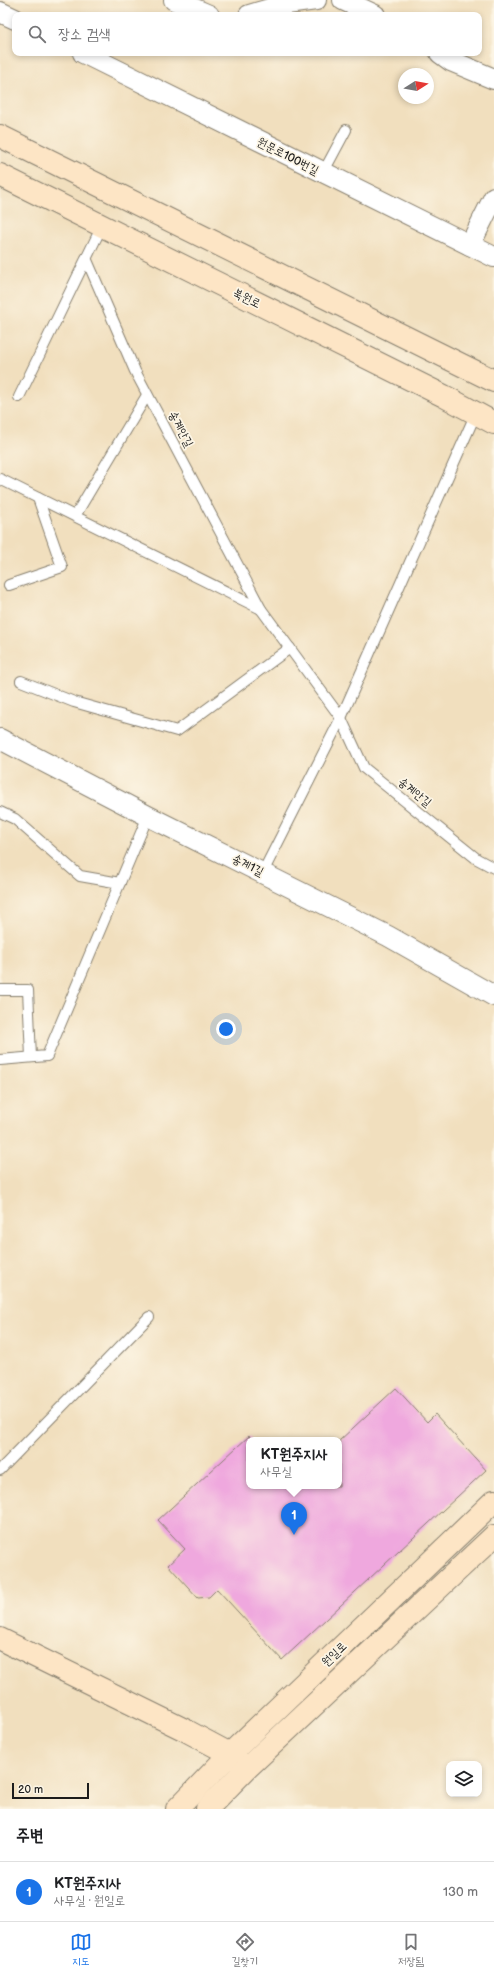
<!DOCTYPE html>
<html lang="ko">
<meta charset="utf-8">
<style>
body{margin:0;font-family:"Balsamiq Sans","Poor Story",sans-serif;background:#f2f2f2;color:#202124}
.controls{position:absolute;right:12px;bottom:12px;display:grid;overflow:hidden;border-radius:8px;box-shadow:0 2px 6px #0003}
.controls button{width:36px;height:36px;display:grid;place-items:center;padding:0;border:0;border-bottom:1px solid #e0e0e0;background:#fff;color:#202124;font:20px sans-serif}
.compass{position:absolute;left:398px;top:68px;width:36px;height:36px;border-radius:50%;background:#fff;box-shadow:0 2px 6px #0003;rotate:79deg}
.scale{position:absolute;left:12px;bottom:10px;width:77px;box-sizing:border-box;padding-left:4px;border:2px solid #1c1c1c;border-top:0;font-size:11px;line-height:14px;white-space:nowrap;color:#1c1c1c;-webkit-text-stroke:3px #fcf5e5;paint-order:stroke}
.you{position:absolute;left:226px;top:1029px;width:14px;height:14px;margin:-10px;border:3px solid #fff;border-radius:50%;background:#1a73e8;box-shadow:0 0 0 6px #1a73e833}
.badge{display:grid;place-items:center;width:26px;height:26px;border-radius:50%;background:#1a73e8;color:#fff;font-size:13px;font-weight:700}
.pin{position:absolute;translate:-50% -33px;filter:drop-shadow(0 1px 2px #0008)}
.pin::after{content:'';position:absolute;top:21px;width:14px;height:12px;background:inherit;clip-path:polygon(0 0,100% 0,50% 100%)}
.popup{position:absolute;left:246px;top:1437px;width:96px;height:52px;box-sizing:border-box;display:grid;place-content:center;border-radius:8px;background:#fff;filter:drop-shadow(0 1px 3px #0005);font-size:13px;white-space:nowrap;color:#757577}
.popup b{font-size:15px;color:#202124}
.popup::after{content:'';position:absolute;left:50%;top:100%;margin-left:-8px;border:8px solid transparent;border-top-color:#fff}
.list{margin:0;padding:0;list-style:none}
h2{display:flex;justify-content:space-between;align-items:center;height:52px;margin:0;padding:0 16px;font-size:17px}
h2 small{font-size:13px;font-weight:400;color:#757577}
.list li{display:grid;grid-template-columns:26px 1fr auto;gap:12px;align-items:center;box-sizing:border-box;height:60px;padding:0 16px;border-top:1px solid #e0e0e0}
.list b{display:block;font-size:15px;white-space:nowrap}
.list p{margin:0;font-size:13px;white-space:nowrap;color:#757577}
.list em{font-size:13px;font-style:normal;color:#757577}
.icon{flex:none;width:22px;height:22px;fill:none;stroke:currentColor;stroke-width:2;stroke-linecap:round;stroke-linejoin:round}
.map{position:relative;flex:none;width:494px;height:1809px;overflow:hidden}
.search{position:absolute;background:#fff;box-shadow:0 2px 6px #0003;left:12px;right:12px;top:12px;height:44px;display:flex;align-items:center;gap:10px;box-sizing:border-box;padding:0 14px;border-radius:8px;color:#757577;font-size:15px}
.sheet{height:112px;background:#fff}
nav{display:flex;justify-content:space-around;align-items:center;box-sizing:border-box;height:56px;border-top:1px solid #e0e0e0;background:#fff;font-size:11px;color:#757577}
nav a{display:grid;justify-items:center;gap:2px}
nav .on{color:#1a73e8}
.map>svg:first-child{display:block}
.building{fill:#efa8de}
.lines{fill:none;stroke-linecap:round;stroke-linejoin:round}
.lane-casing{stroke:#867e6d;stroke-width:12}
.street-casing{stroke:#867e6d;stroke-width:22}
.secondary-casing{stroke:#867e6d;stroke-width:24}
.lane{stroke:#fff;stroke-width:10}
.street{stroke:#fff;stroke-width:20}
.secondary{stroke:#fde5c5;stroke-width:22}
.labels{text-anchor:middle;stroke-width:3.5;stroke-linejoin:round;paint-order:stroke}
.street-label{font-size:12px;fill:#1c1c1c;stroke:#fcf5e5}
</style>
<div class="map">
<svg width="494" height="1809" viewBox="0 0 494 1809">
<rect width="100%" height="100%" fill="#fcf5e5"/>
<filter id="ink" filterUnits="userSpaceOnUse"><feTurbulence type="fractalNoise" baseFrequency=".025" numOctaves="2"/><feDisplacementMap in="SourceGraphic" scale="8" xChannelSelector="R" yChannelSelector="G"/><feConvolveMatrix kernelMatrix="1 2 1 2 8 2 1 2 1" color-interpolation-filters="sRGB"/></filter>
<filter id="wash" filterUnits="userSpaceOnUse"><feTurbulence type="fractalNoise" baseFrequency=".012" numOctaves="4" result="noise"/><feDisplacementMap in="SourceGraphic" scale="16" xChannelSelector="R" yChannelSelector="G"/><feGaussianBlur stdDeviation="0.9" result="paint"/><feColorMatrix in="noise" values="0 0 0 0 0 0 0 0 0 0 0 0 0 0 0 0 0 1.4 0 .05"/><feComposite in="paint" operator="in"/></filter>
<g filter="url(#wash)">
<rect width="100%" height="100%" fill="#f1dfbe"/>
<g id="blocks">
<polygon class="building" points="396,1388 427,1422 435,1414 486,1470 282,1660 217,1589 209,1597 198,1598 168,1565 185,1549 158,1520 249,1436 252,1440 249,1440 249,1486 339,1486 339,1441"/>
</g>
</g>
<g filter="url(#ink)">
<use href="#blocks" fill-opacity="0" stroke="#867e6d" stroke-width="1"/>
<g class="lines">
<g class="lane-casing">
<g id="lane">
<polyline points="323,173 346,130"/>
<polyline points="86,258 135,371 261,609 341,718 364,768 477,859 494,868"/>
<polyline points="19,397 102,226"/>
<polyline points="0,479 261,609"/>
<polyline points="75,516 147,395"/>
<polyline points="9,585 62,567 38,498"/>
<polyline points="21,681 74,702 177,731 290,648"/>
<polyline points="0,812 15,819 80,876 120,883"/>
<polyline points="263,872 341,718 476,413"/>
<polyline points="0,990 28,990 31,1057"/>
<polyline points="0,1060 47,1056 148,816"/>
<polyline points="0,1470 149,1317"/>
</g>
</g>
<g class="street-casing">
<g id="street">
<polyline points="174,0 209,15"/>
<polyline points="343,0 375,15"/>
<polyline points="0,12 15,19"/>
<polyline points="249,15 287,4 316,0"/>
<polyline points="83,53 494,257"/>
<polyline points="440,53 451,61 494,79"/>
<polyline points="470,245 494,197"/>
<polyline points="0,739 148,816 388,936 494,996"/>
</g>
</g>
<g class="secondary-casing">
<g id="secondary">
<polyline points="0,136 494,381"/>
<polyline points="0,175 444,396 494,423"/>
<polyline points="0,1639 185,1730 230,1754 240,1763"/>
<polyline points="177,1809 230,1754 494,1501"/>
<polyline points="207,1809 246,1769 494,1536"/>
</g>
</g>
<use href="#lane" class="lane"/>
<use href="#street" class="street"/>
<use href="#secondary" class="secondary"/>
</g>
</g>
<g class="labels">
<g class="street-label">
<text transform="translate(288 156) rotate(27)" y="4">원문로100번길</text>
<text transform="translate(247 298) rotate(26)" y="4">북원로</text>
<text transform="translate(181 429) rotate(62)" y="4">송계안길</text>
<text transform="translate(415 792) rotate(39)" y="4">송계안길</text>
<text transform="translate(248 865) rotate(27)" y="4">송계1길</text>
<text transform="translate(334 1654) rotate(-44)" y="4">원일로</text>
</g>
</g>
</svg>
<div class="controls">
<button><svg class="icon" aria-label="layers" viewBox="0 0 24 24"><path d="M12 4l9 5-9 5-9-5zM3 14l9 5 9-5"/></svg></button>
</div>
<svg class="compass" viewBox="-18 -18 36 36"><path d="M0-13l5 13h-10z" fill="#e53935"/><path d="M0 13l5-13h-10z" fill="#757577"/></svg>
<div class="scale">20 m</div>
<div class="you"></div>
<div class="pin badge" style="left:294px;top:1535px">1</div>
<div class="popup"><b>KT원주지사</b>사무실</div>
<div class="search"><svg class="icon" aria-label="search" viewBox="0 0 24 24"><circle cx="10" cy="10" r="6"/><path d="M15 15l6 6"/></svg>장소 검색</div>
</div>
<section class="sheet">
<h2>주변<small></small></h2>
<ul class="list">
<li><span class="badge">1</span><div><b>KT원주지사</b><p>사무실 · 원일로</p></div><em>130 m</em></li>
</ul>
</section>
<nav>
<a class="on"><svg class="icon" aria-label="map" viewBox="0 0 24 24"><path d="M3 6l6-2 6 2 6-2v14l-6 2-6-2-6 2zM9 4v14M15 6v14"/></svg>지도</a>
<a><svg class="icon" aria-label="directions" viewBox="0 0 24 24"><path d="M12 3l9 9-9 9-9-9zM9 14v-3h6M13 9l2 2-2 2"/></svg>길찾기</a>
<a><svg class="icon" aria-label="saved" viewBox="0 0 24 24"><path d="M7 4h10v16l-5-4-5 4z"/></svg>저장됨</a>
</nav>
